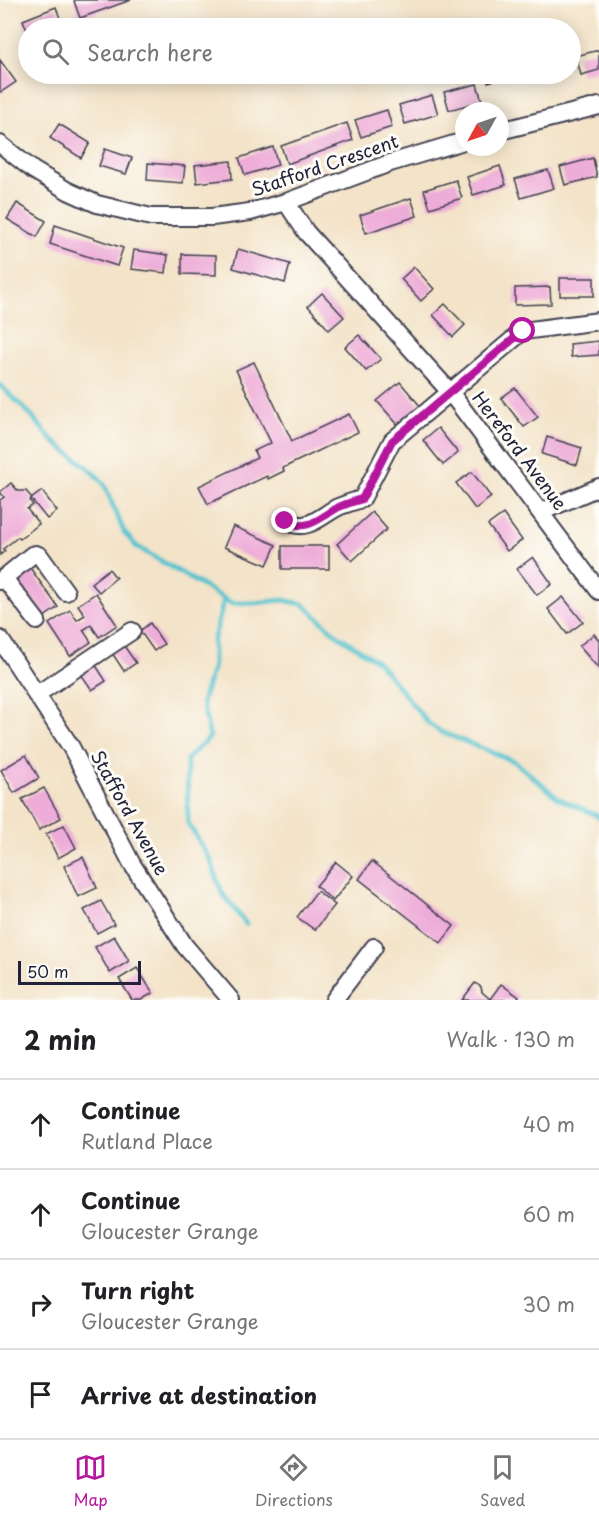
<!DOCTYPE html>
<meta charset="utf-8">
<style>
body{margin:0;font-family:"Playpen Sans",sans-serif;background:#f2f2f2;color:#202124}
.compass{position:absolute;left:455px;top:102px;width:54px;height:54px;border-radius:50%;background:#fff;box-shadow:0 3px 15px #0003;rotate:230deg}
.scale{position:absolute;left:18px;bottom:15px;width:123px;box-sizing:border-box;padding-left:6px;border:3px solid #22223b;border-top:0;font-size:16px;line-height:21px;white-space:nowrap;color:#22223b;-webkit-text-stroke:4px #fdfcf7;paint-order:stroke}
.stop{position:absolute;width:18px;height:18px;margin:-14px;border:4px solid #b5179e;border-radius:50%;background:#fff}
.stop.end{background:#b5179e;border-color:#fff;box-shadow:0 2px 6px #0008}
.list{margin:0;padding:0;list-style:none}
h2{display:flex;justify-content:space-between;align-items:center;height:78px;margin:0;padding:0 24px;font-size:26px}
h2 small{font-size:20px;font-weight:400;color:#757577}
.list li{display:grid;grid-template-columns:39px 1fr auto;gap:18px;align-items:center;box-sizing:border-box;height:90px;padding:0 24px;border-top:2px solid #e0e0e0}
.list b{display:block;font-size:22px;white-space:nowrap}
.list p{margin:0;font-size:20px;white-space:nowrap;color:#757577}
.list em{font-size:20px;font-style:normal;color:#757577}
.icon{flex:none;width:33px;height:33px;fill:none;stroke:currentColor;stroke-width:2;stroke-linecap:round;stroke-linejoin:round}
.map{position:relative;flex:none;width:599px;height:1000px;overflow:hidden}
.search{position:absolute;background:#fff;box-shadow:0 3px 15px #0003;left:18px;right:18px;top:18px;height:66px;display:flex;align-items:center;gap:15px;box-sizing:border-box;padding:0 21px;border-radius:33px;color:#757577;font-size:22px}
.sheet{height:438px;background:#fff}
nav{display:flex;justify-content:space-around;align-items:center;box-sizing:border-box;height:84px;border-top:2px solid #e0e0e0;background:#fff;font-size:16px;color:#757577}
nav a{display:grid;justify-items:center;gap:3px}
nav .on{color:#b5179e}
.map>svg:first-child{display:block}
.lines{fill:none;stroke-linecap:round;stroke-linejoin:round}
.stream{stroke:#57c3ce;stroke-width:5}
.building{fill:#eeacd8}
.minor-casing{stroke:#413f50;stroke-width:20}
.minor{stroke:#fff;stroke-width:16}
.route{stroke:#b5179e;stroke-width:8}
.labels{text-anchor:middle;stroke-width:6;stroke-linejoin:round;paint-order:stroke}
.street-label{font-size:18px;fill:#22223b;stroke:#fdfcf7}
</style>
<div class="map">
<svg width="599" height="1000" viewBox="0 0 599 1000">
<rect width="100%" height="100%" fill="#fdfcf7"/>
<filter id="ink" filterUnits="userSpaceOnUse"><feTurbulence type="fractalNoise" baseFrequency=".0167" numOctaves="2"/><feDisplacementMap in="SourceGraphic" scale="12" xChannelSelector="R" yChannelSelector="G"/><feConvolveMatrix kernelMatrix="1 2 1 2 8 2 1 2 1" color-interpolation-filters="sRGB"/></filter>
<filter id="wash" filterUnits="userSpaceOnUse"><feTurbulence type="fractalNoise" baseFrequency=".008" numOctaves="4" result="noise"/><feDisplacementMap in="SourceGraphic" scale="24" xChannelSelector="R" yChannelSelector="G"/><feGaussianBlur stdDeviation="1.35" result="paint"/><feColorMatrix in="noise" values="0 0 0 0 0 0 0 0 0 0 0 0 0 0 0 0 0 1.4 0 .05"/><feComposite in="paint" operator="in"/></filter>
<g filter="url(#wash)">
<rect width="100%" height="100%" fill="#f3e3c8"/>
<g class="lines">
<g class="stream">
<polyline points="0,385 28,412 53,441 91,470 104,484 124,532 136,546 231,603 254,603 283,600 303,604 336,634 378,662 428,723 441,732 514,761 558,798 598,816 599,818"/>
<polyline points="224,600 213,642 213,666 202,702 210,737 187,759 188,823 211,861 222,893 246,924"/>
</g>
</g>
<g id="blocks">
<g class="building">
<polygon points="76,0 131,0 80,18 74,1"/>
<polygon points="56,7 62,24 52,28 28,28 28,33 23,20"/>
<polygon points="599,50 599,70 581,75 576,56"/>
<polygon points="0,60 16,82 1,92 0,91"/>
<polygon points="486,74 516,74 488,82"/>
<polygon points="477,84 482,101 449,110 444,92"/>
<polygon points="432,95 438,114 405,124 399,105"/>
<polygon points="387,110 392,127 361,137 355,120"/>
<polygon points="347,123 353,140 287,164 281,146"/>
<polygon points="59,124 90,143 81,158 50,138"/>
<polygon points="273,147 278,165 245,175 239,158"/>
<polygon points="105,149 132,158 126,174 99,166"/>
<polygon points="593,158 597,177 565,185 560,167"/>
<polygon points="231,161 232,179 197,183 195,165"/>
<polygon points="148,163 185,166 183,183 147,180"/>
<polygon points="500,166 506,185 473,195 467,177"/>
<polygon points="548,170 554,188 521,198 515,179"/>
<polygon points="456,180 462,198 430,208 424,190"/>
<polygon points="411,198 417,216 366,233 360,215"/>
<polygon points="17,203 46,221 37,237 7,219"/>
<polygon points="55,225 123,248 117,266 50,244"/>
<polygon points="238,249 290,264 285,283 233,268"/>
<polygon points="134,250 168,255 166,273 131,269"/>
<polygon points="182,254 216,255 216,275 182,274"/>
<polygon points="414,267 434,289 421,301 401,279"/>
<rect x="560" y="278" width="34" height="18"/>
<polygon points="550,287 551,304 515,305 515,288"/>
<polygon points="322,293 344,317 329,330 308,306"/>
<polygon points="445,304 465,325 453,337 433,315"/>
<polygon points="359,335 381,359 366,371 345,347"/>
<polygon points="599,341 599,355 571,357 570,344"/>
<polygon points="254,362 292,441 349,414 358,432 283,468 284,471 268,479 267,476 208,504 199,486 257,458 254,451 271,443 236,370"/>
<polygon points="400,382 421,407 399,426 377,401"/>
<polygon points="515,388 538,417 524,427 501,398"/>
<polygon points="438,428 458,453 443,465 423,440"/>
<polygon points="547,437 582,448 577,465 542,454"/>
<polygon points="472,472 491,497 475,509 456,483"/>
<polygon points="11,483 18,491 26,491 32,498 30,501 33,505 27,509 39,524 20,539 18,537 3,549 5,551 0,555 0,500 4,497 0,492"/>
<polygon points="42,491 57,511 47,519 31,499"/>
<polygon points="372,512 387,529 352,561 337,544"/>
<polygon points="503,514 522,540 507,551 488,525"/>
<polygon points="233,526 276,545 267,565 224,547"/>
<rect x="282" y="546" width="47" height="23"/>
<polygon points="533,557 552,584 537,595 517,569"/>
<polygon points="28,565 58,607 40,620 10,578"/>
<polygon points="109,569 116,578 99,592 91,583"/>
<polygon points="96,593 117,625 99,637 91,625 83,630 91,642 70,656 49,624 70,610 77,620 85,615 78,605"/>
<polygon points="563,597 583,622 567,634 548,609"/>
<polygon points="150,623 164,644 154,651 140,631"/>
<polygon points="594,634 599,640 599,669 579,646"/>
<polygon points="122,643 136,663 124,671 110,650"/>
<polygon points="95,664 106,681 92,690 81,674"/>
<polygon points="26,755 39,778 14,793 1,770"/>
<polygon points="44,788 61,818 39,830 22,799"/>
<polygon points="64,825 76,848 58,858 46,834"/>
<polygon points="83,857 97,888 78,897 64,866"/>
<polygon points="372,861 454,926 441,943 359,879"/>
<polygon points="336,862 353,876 333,901 316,886"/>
<polygon points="317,891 335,905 315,930 297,917"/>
<polygon points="101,901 114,924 97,933 84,910"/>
<polygon points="114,936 129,961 110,973 95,947"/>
<polygon points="137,968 153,993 141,1000 132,1000 119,979"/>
<polygon points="475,983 481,987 482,992 490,999 501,984 519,997 517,1000 462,1000"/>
</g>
</g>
</g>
<g filter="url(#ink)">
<use href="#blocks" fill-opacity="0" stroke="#413f50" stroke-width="1.5"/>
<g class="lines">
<g class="minor-casing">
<g id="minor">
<polyline points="500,131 599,106"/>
<polyline points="0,144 33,170 68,191 97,204 151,217 212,217 250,212 286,202 390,163 464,141"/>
<polyline points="286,202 306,232 450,392 599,591"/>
<polyline points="541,512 599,487"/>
<path d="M 285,521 C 308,533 320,516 338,507 C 346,504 354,501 362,499 L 392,441 L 523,331 L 599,321"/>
<polyline points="4,578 37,621"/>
<polyline points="0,581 32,555 36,554 40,556 66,592"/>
<polyline points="0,639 71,747 132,864 185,946 231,1000"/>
<polyline points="36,695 132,631"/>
<polyline points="334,1000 374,947"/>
</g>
</g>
<use href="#minor" class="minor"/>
</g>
</g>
<g class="lines" filter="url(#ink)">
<path class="route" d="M 285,521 C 308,533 320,517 339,507 C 346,504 354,501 362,499 L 392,441 L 523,331"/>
</g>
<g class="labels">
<g class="street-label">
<text transform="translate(325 166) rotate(-19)" y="6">Stafford Crescent</text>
<text transform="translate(519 451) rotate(53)" y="6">Hereford Avenue</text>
<text transform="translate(129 813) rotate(61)" y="6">Stafford Avenue</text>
</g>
</g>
</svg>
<svg class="compass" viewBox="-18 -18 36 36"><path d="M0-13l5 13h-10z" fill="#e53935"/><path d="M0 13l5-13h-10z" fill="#757577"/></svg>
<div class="scale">50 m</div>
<div class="stop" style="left:523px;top:331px"></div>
<div class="stop end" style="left:285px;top:521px"></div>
<div class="search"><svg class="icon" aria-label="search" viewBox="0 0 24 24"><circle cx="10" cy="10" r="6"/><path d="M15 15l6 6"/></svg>Search here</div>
</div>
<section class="sheet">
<h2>2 min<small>Walk · 130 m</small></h2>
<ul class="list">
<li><svg class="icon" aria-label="ahead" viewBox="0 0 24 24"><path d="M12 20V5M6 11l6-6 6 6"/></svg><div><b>Continue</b><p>Rutland Place</p></div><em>40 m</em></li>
<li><svg class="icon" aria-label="ahead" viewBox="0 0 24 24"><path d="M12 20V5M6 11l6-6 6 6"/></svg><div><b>Continue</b><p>Gloucester Grange</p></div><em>60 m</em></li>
<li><svg class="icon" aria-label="right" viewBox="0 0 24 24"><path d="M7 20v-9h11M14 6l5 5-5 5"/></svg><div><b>Turn right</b><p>Gloucester Grange</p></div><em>30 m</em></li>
<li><svg class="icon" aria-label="arrive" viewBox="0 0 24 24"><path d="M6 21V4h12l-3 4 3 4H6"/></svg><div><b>Arrive at destination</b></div></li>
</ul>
</section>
<nav>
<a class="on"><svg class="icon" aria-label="map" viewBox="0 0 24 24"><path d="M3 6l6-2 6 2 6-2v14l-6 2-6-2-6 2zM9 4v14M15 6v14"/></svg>Map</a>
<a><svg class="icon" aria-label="directions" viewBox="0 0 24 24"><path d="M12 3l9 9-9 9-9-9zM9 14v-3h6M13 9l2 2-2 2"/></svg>Directions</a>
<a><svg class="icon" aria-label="saved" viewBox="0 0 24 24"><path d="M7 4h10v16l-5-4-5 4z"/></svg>Saved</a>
</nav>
